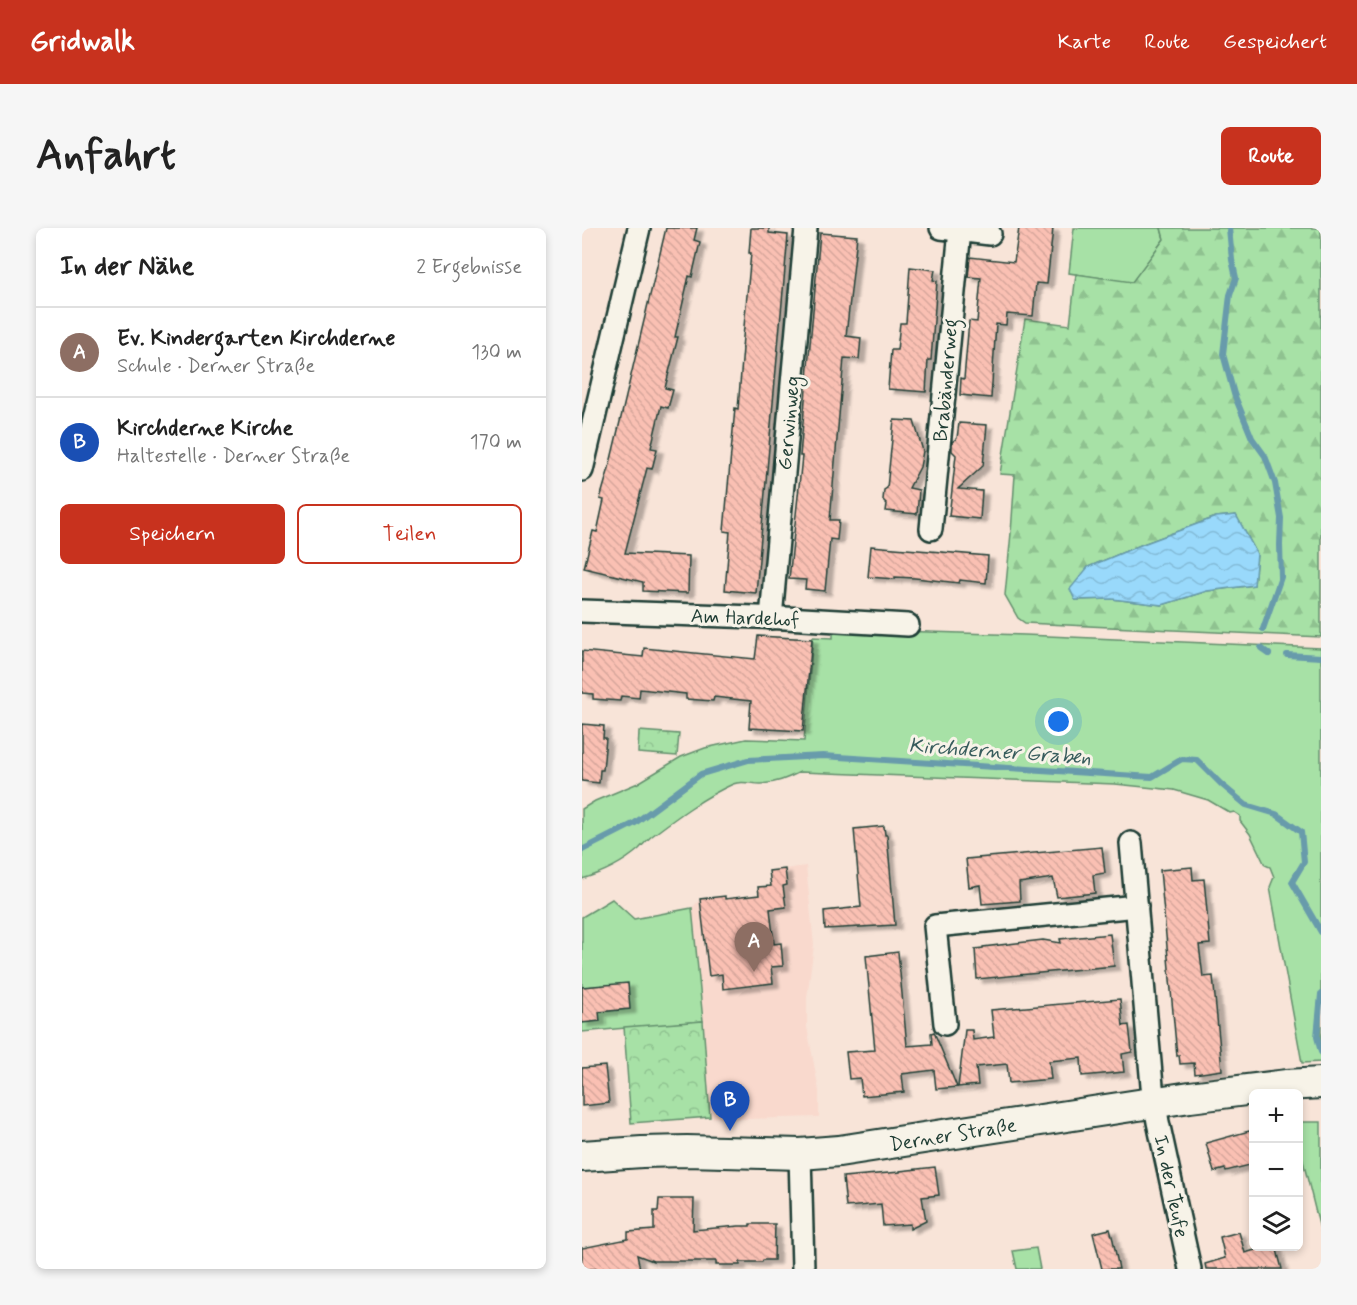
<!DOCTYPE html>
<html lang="de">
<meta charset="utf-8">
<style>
body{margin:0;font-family:Mynerve,sans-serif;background:#f6f6f6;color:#222}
.controls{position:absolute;right:18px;bottom:18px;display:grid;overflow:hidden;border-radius:9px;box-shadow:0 3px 9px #0003}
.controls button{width:54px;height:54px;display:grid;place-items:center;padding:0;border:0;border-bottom:2px solid #e0e0e0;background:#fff;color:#222;font:30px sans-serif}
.you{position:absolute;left:477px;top:494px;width:21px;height:21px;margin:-15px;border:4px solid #fff;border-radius:50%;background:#1a73e8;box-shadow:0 0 0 9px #1a73e833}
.badge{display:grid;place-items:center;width:39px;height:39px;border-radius:50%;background:#c8321e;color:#fff;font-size:20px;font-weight:700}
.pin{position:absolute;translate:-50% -50px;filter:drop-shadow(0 2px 3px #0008)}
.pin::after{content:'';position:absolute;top:32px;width:21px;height:18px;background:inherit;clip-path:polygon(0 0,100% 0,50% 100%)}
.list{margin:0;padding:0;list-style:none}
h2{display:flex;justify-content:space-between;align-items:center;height:78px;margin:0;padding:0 24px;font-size:26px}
h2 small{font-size:20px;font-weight:400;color:#767676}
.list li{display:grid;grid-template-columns:39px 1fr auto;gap:18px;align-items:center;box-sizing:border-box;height:90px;padding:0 24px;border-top:2px solid #e0e0e0}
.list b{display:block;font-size:22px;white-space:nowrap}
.list p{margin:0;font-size:20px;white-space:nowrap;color:#767676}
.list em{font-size:20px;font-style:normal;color:#767676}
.actions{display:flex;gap:12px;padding:18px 24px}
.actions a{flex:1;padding:14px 0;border:2px solid #c8321e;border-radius:9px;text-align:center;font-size:21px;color:#c8321e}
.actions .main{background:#c8321e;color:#fff}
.icon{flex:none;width:33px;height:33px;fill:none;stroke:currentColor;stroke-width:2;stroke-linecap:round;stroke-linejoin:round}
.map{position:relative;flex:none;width:739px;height:1041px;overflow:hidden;border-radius:9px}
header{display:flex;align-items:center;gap:36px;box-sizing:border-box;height:84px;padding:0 30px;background:#c8321e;color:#fff}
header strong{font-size:28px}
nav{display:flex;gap:33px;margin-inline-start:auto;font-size:21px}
.intro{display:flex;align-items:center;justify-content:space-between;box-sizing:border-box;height:144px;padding:0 36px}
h1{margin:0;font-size:42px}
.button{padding:15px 27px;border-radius:9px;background:#c8321e;color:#fff;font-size:21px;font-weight:700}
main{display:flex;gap:36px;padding:0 36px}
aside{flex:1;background:#fff;border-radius:9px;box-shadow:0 3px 9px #0003}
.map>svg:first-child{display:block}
.built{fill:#f9d9cd}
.grass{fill:#a7e1a6;stroke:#638f6d;stroke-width:1.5}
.forest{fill:url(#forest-firs);stroke:#638f6d;stroke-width:1.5;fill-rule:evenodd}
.park{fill:url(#park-crowns);stroke:#638f6d;stroke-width:1.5}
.water{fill:url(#water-waves);stroke:#689bab;stroke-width:1.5}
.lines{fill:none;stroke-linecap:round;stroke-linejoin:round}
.stream{stroke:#689bab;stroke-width:6}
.building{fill:url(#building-back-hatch);stroke:#1f3d34;stroke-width:1.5;filter:url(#shadow)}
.street-casing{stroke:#1f3d34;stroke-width:26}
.secondary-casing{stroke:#1f3d34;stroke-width:34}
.street{stroke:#f7f3e8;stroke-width:21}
.secondary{stroke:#f7f3e8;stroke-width:30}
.labels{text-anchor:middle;stroke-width:6;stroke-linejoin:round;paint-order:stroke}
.street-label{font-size:20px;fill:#1f3d34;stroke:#f7f3e8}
.water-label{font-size:21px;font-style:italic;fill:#375c5c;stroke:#f7f3e8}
</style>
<header>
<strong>Gridwalk</strong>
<nav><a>Karte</a><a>Route</a><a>Gespeichert</a></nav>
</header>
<div class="intro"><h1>Anfahrt</h1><a class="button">Route</a></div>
<main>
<aside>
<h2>In der Nähe<small>2 Ergebnisse</small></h2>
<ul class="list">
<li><span class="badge" style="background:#8d6e63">A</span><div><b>Ev. Kindergarten Kirchderne</b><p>Schule · Derner Straße</p></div><em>130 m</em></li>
<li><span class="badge" style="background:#1a4fb4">B</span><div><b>Kirchderne Kirche</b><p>Haltestelle · Derner Straße</p></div><em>170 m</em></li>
</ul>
<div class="actions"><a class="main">Speichern</a><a>Teilen</a></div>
</aside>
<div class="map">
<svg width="739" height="1041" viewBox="0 0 739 1041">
<defs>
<pattern id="forest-firs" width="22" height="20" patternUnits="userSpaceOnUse" patternTransform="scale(1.5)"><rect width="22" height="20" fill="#a7e1a6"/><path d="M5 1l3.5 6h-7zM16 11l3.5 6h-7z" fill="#8fc290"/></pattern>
<pattern id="park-crowns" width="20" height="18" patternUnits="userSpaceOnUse" patternTransform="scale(1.5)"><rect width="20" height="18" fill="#a7e1a6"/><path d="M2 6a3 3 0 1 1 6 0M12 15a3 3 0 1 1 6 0" fill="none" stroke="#8fc290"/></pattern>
<pattern id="water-waves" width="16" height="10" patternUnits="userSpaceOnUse" patternTransform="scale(1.5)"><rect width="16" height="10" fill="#99d9fb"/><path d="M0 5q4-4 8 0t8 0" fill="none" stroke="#83bbd8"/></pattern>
<pattern id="building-back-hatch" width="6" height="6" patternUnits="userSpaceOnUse" patternTransform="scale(1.5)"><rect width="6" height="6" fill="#fac0b3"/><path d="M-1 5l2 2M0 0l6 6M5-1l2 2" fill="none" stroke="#d6a69b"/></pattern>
<filter id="shadow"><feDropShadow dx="6" dy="4" stdDeviation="1.5" flood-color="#0004"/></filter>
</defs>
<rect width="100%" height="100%" fill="#f8e4d8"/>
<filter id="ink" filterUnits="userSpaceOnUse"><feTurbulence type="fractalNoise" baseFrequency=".0167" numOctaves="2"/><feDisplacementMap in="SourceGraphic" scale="12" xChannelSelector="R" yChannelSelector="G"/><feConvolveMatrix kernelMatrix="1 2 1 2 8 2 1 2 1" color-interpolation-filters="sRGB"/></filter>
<g filter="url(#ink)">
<polygon class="built" points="224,638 232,717 225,770 225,799 237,863 237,889 162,891 128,889 110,680 118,671 143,668 144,671 177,667 176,659 189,658 187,643"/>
<g class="grass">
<polygon points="492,0 579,0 582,11 550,55 487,45"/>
<path d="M 251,401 L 443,407 L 739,420 L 739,834 L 720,835 L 688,659 L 692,649 L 688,639 L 683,637 L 668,606 L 658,593 L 658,588 L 652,584 L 648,585 L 626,572 L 592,562 L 533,556 L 218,544 C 204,551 194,555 179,556 C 170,556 159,552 151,556 C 122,569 95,589 70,608 C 65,612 61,617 57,621 C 41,635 20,645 0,651 L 0,581 L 13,573 L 56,555 L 99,529 L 123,520 L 164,511 L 222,513 L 231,409 L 251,410 Z"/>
<polygon points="30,671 52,691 110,680 121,793 0,804 0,689"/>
<polygon points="716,894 739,894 739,1005 717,917"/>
<polygon points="454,1020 458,1041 435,1041 431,1023"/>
</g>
<path class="forest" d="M 579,0 L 739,0 L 739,409 L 443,395 L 436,390 L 423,367 L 429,305 L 433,247 L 418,246 L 443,91 L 488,97 L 494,46 L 550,54 L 582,11 ZM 654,287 L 675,326 L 672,357 L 625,363 L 580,377 L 530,371 L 493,372 L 506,339 L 561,316 L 634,289 Z"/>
<g class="park">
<polygon points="57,503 97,506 95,528 56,525"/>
<polygon points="121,793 128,889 49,895 42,799"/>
</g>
<polygon class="water" points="654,287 675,326 672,357 625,363 580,377 530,371 493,372 488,361 506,339 561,316 634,289"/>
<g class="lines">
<g class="stream">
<polyline points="647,0 650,32 654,50 648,67 641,126 652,166 670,210 683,228 693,255 699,290 698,317 699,349 681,401"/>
<polyline points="679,420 687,426"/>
<polyline points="705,427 739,429"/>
<polyline points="0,622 53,595 119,546 166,532 241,528 570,549 600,531 615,532 639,556 664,577 694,586 719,604 722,634 710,654 739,704"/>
<polyline points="739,766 735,809 739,824"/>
</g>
</g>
<g class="building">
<polygon points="84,0 115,0 112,12 118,14 110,49 107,48 93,109 96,109 83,160 91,162 86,180 79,178 69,220 75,221 70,241 65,240 43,325 107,328 106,365 61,363 61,354 2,340 11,303 15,304 22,272 18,271 27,240"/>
<polygon points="169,0 187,0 187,5 206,7 174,365 143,362 148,304 142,303 153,180 156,181 161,120 160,120 169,25 167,25"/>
<polygon points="437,0 471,0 465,56 454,55 451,88 425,86 424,97 414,96 409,170 378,167 379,150 382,151 387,93 395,94 399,50 386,49 388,29 432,34"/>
<polygon points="238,5 275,8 264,108 279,110 277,131 262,130 248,292 257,292 255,312 248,311 243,363 223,361 224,352 207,351 216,268 220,228 218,228"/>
<polygon points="328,39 353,42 351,52 355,53 349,132 346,132 344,164 306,161 309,122 315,122 318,95 324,95"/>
<polygon points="312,192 332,193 341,223 338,239 327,260 337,262 335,286 304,283 305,276 301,272 302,262 305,260"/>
<polygon points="377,195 405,197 401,238 376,261 400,263 398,291 367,288 374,227 370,223 370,214 375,210"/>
<polygon points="289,318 406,328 404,355 378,352 377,355 333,350 313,349 313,351 286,349"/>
<polygon points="176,408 230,411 221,503 167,500 169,473 132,469 131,473 104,471 104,466 58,461 57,470 39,468 38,473 11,471 11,466 0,465 0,423 61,429 62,420 173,431"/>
<polygon points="0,496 22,498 21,510 24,510 21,542 18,542 17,555 0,553"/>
<polygon points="302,598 303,607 305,607 313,697 243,701 242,683 279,679 272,601"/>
<polygon points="520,619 523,645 511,647 513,665 475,669 471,650 437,655 438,673 400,676 398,657 387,659 384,631"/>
<polygon points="610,639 611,652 622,651 628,716 617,717 621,749 631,748 640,842 613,846 612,835 598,836 597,827 595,828 578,642"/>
<polygon points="203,641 205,657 201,658 204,679 188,681 192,716 199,715 201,738 189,739 191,755 141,761 140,746 127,748 118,671 143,668 143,671 177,667 176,659 189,658 187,643"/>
<polygon points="528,706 532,738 395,751 393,721 401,720 401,719 461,712 479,715 478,711"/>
<polygon points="316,724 325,818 350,816 349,805 352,804 375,859 354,861 352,842 320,846 322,864 280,868 278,850 267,851 264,824 293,822 284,728"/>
<polygon points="46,755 48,781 17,784 18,793 0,795 0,759"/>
<polygon points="538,771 541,798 547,797 550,824 540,826 542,844 500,848 499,830 467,833 469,851 427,855 425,836 394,839 396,857 376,859 383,802 390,802 391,812 412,809 409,782"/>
<polygon points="23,838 27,875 0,878 0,840"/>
<polygon points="667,903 668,904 672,903 672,936 644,943 643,941 632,944 624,915"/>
<polygon points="353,939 357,967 340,969 344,993 328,1001 328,996 301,998 299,976 264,979 261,949 318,944 318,943"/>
<polygon points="77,971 112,971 111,1002 157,998 168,998 168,996 193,996 192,1032 181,1032 180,1034 158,1034 158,1037 134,1037 134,1033 71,1033 55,1027 58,1041 0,1041 0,1020 46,1011 46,1004 72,1002 72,983 76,983"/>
<polygon points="528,1001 531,1012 537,1041 520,1041 511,1005"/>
<polygon points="657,1004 663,1025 686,1018 694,1018 700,1041 624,1041 623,1036 643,1030 638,1009"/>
</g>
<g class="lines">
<g class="street-casing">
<g id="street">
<polyline points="359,0 408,6"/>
<polyline points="0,242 57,0"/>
<polyline points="349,301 378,2"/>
<polyline points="0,383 203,390 326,397"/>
<polyline points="189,390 224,0"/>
<polyline points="549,615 570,858 576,894 608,1041"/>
<polyline points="363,796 353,698 555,678"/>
<polyline points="218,926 221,1041"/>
</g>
</g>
<g class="secondary-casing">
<polyline id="secondary" points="0,928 60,924 105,923 218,926 257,923 608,869 705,857 739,855"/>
</g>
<use href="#street" class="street"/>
<use href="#secondary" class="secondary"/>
</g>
</g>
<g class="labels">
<g class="street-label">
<text transform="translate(363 152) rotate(-85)" y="7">Brabänderweg</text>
<text transform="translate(206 195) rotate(-85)" y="7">Gerwinweg</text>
<text transform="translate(163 389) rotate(2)" y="7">Am Hardehof</text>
<text transform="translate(371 906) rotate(-9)" y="7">Derner Straße</text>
<text transform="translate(590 958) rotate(78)" y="7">In der Teufe</text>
</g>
<g class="water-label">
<text transform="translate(418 523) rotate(4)" y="7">Kirchderner Graben</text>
</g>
</g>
</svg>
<div class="controls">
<button>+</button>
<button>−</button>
<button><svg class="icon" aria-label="layers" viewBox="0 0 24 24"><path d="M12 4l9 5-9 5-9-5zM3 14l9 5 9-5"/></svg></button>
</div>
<div class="you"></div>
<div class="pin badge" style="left:172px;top:744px;background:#8d6e63">A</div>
<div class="pin badge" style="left:148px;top:903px;background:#1a4fb4">B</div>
</div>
</main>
